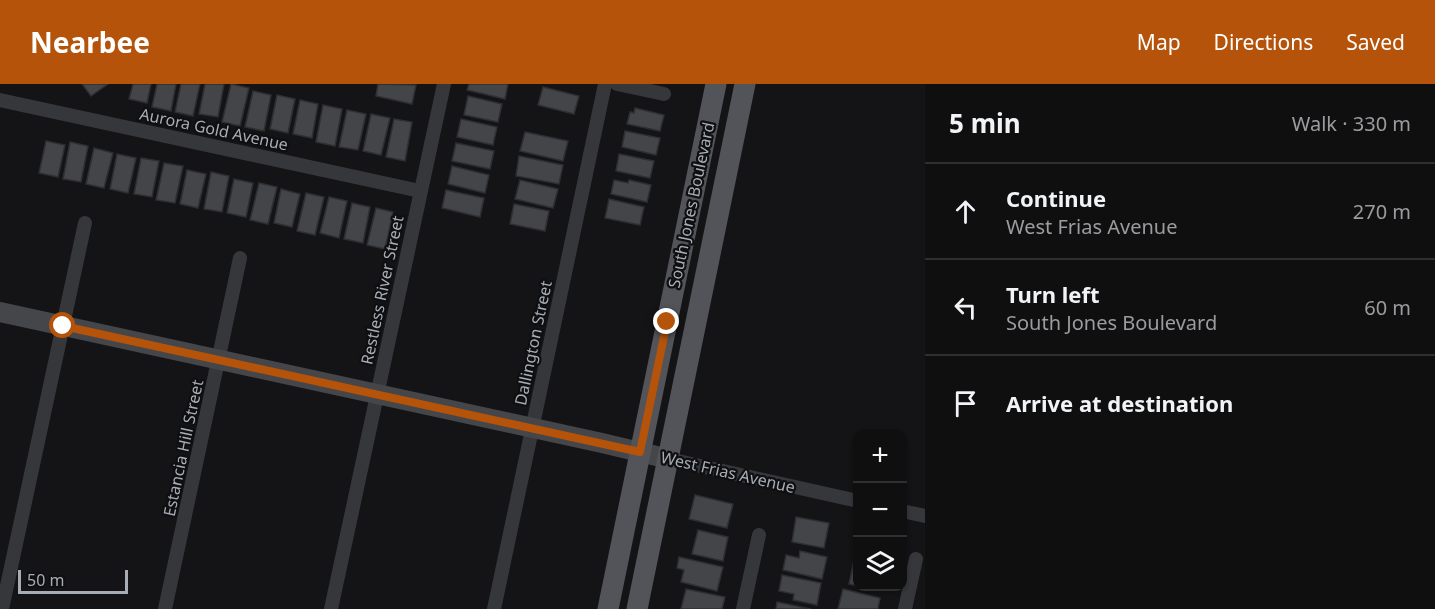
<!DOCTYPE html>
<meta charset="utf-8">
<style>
body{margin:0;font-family:"Noto Sans",sans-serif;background:#181819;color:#f1f3f6}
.controls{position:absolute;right:18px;bottom:18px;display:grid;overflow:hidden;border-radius:12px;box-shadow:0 2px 4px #0004}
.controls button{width:54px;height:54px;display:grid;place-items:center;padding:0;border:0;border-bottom:2px solid #2f2f30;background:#0f0f10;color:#f1f3f6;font:30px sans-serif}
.scale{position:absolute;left:18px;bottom:15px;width:110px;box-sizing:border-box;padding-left:6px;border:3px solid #a7adb5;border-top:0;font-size:16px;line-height:21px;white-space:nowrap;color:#a7adb5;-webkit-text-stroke:4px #0f0f11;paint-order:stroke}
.stop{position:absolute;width:18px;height:18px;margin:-14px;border:4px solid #b45309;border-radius:50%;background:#fff}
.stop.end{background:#b45309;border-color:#fff;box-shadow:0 2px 6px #0008}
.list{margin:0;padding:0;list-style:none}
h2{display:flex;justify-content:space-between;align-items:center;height:78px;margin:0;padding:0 24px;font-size:26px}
h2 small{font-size:20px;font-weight:400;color:#9b9c9f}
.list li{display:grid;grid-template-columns:39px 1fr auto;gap:18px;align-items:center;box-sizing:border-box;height:96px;padding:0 24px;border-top:2px solid #2f2f30}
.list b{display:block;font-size:22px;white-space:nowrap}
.list p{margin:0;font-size:20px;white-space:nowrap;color:#9b9c9f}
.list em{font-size:20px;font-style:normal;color:#9b9c9f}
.icon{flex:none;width:33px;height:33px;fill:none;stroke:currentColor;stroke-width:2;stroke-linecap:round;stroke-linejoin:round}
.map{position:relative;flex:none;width:925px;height:525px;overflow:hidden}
header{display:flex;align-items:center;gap:36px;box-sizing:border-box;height:84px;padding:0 30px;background:#b45309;color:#fff}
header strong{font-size:28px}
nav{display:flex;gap:33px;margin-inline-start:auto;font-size:21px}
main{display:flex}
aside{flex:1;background:#0f0f10}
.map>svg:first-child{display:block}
.building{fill:#434549;stroke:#2e2f32;stroke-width:1.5}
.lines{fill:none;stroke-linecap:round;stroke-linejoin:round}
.street{stroke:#36373a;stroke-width:14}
.secondary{stroke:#44464a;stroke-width:20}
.primary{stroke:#525459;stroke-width:21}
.route{stroke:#b45309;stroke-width:8}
.labels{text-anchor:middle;stroke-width:4.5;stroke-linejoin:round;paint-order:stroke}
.street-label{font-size:16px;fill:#a7adb5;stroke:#0f0f11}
</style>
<header>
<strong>Nearbee</strong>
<nav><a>Map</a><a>Directions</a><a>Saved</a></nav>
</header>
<main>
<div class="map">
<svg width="925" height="525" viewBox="0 0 925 525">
<rect width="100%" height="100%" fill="#141416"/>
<g class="building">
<polygon points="82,0 108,0 91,12"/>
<polygon points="133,0 151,0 147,19 129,15"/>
<polygon points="157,0 176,0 171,27 152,23"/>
<polygon points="181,0 200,0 193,32 175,28"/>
<polygon points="205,0 224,0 218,33 199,30"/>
<polygon points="231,0 249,4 240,42 222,38"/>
<polygon points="378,0 416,1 412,20 376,12"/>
<polygon points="469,0 508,0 505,15 467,6"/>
<polygon points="543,3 579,12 574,30 538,21"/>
<polygon points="253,7 271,11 264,47 245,43"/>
<polygon points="277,11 295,15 288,49 270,45"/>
<polygon points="468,12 502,20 498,38 464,31"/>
<polygon points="300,16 318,20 312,54 293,50"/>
<polygon points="323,21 342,25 335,62 316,58"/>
<polygon points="635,24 664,31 660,47 627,40 630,28 634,29"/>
<polygon points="347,26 366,30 358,66 339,63"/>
<polygon points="371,30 390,34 381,71 363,67"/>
<polygon points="394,35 412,38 405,77 386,73"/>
<polygon points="461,35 497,43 493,61 457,53"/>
<polygon points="625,47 660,54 656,71 622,63"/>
<polygon points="525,48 568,57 563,77 520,67"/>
<polygon points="46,57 65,61 58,93 39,89"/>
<polygon points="70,58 88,62 81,98 63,95"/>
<polygon points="456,59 494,67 490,85 452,77"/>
<polygon points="94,64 113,69 104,104 86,100"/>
<polygon points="117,70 136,74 128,109 110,105"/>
<polygon points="619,70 654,77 650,94 616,87"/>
<polygon points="519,72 563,81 559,100 516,92"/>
<polygon points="141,74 159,77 152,113 134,110"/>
<polygon points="164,79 183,82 175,119 156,116"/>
<polygon points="452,82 489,91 485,109 448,100"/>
<polygon points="187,86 206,90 198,124 180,120"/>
<polygon points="211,88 229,92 222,128 204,125"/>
<polygon points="234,95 253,99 246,133 227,129"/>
<polygon points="520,96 558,105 553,124 515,115"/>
<polygon points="614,96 628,99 629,96 651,101 647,118 611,110"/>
<polygon points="259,99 277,103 268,140 250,136"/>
<polygon points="281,105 300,110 292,143 274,139"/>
<polygon points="446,106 484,114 480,133 442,124"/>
<polygon points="306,109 324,113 315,151 297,147"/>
<polygon points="329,113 347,117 339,154 320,149"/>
<polygon points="609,115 644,123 640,141 605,134"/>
<polygon points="352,119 370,123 363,159 344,155"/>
<polygon points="514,120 549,127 545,147 510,140"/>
<polygon points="376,124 393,128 385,165 367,161"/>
<polygon points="695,411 733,420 727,444 689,435"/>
<polygon points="796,433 829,439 824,464 792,458"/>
<polygon points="698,446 728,453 723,477 692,470"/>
<polygon points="800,467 827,473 822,495 783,486 786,471 799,474"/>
<polygon points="679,473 723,483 717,507 681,498 684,486 677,484"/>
<polygon points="854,476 858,476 858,502 849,500"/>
<polygon points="782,491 821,499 817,521 793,516 794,510 779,507"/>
<polygon points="686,505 725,513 722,525 681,525"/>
<polygon points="843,505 880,514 878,525 838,525"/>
<polygon points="777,518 811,525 776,525"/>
</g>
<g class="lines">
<g class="street">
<polyline points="617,0 664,10"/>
<polyline points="0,16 420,107"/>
<polyline points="669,375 858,417"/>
<polyline points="902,427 925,432"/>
<polyline points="2,525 85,139"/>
<polyline points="165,525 240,174"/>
<polyline points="331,525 444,0"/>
<polyline points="494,525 605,0"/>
<polyline points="743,525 759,451"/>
<polyline points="905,525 916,475"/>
</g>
<polyline class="secondary" points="0,228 602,359 669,375"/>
<g class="primary">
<polyline points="608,525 716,0"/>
<polyline points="637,525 745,0"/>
</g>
</g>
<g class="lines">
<polyline class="route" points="63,242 640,368 667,238"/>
</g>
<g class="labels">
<g class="street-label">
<text transform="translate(214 45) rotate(12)" y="6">Aurora Gold Avenue</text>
<text transform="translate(691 121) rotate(-78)" y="6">South Jones Boulevard</text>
<text transform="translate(382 206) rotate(-78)" y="6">Restless River Street</text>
<text transform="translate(533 259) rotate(-78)" y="6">Dallington Street</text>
<text transform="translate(183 364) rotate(-78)" y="6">Estancia Hill Street</text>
<text transform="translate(728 388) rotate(13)" y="6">West Frias Avenue</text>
</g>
</g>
</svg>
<div class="controls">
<button>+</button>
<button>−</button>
<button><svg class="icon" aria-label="layers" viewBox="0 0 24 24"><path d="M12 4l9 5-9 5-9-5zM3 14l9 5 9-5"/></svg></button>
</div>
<div class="scale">50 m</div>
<div class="stop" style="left:63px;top:242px"></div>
<div class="stop end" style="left:667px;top:238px"></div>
</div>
<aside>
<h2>5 min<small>Walk · 330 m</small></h2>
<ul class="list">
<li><svg class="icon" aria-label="ahead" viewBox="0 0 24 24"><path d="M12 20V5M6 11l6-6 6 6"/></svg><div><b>Continue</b><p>West Frias Avenue</p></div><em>270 m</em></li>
<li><svg class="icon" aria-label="left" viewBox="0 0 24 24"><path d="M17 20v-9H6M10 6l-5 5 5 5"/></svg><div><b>Turn left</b><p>South Jones Boulevard</p></div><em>60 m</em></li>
<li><svg class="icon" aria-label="arrive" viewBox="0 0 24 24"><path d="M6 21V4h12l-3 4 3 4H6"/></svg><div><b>Arrive at destination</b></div></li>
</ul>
</aside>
</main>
